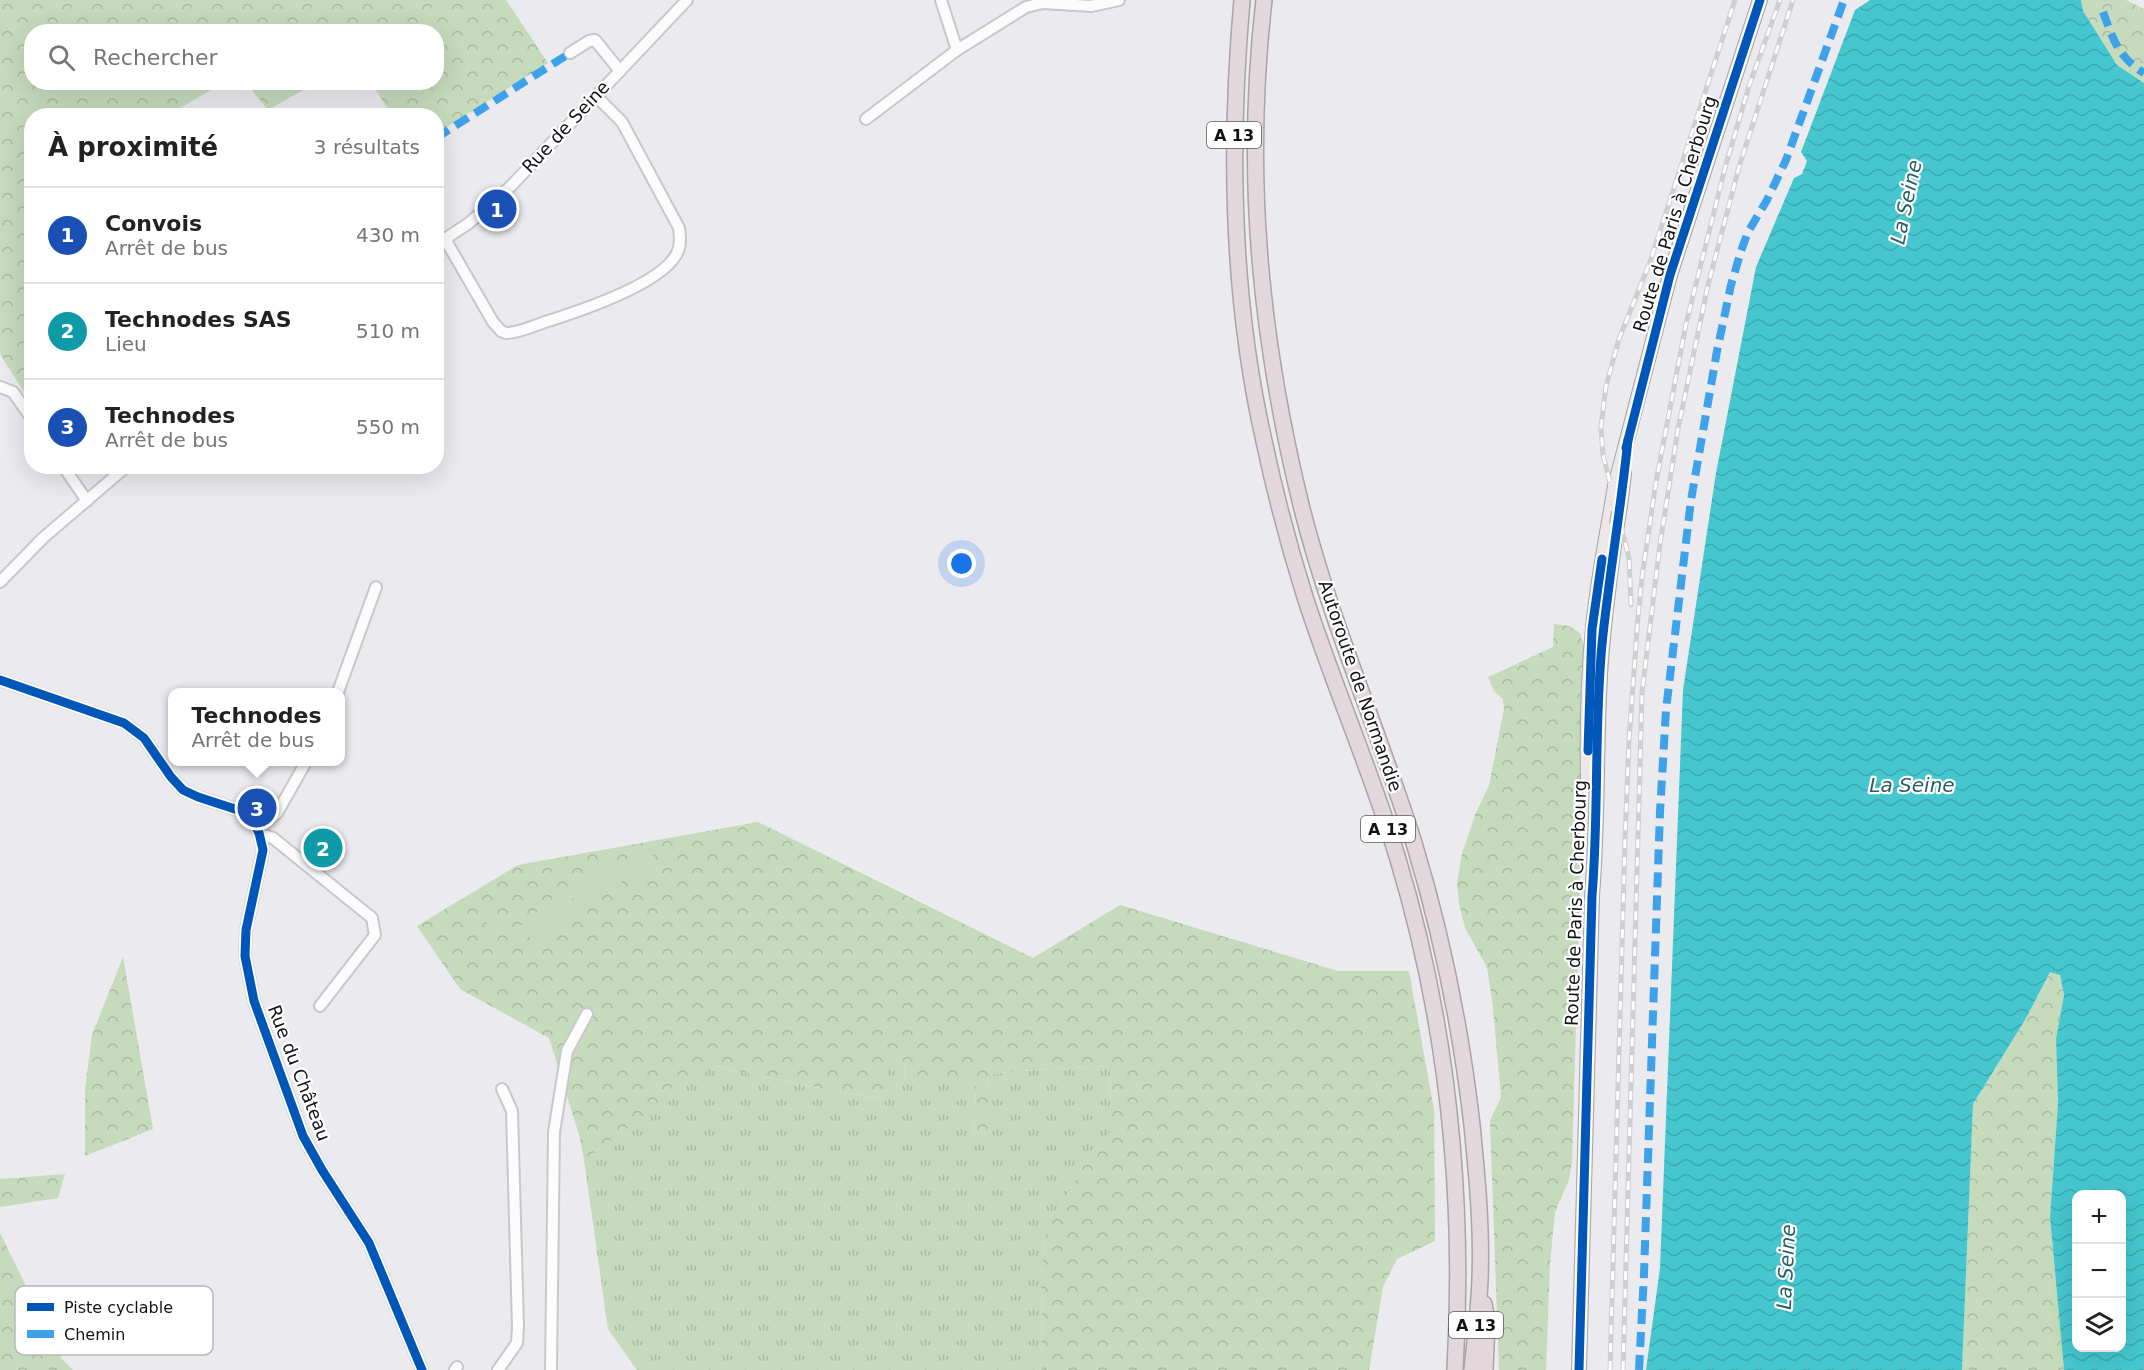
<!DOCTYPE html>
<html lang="fr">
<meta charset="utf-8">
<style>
body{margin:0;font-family:"DejaVu Sans",sans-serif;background:#f2f2f2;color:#222}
.controls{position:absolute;right:18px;bottom:18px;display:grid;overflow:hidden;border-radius:12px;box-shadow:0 6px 24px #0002}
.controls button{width:54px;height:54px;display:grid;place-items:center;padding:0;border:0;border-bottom:2px solid #e0e0e0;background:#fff;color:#222;font:30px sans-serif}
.you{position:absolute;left:962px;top:564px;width:21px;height:21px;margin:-15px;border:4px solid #fff;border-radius:50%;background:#1a73e8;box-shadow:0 0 0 9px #1a73e833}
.badge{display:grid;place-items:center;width:39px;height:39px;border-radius:50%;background:#b45309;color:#fff;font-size:20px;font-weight:700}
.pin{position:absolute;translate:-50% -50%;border:3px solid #fff;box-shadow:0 2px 6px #0006}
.popup{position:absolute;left:168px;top:688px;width:177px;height:78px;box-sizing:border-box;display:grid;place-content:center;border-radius:12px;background:#fff;filter:drop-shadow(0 2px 4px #0005);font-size:20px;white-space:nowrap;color:#767676}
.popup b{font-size:22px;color:#222}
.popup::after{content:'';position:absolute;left:50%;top:100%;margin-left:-12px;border:12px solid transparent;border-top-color:#fff}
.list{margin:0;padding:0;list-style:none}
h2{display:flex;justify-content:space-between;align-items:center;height:78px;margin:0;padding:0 24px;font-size:26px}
h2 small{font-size:20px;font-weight:400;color:#767676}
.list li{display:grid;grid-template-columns:39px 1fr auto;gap:18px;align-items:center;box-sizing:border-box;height:96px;padding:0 24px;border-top:2px solid #e0e0e0}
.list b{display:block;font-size:22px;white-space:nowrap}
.list p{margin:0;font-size:20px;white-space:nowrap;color:#767676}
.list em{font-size:20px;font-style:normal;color:#767676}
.icon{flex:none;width:33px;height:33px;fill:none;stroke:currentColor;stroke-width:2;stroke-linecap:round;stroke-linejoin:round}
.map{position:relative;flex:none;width:2144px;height:1370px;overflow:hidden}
.search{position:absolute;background:#fff;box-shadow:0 6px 24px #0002;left:24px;top:24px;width:420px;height:66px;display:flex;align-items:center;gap:15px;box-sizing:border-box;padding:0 21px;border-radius:24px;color:#767676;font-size:22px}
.panel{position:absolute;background:#fff;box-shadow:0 6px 24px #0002;left:24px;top:108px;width:420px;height:366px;border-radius:24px}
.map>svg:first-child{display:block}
.grass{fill:url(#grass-tufts)}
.forest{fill:url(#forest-crowns)}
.pitch{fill:#c6dabc}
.water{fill:url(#water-waves);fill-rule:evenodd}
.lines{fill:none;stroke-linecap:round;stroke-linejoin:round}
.minor-casing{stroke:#c8c8cc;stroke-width:14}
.major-casing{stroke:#aca2a7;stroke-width:16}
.highway-casing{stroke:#aca2a7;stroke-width:18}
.minor{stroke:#fcfcfd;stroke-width:10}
.major{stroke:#ece7e8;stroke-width:14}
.highway{stroke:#e2d8db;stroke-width:15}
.rail-casing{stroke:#cfcfd0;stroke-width:5}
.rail{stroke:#fff;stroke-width:3;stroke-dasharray:9;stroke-linecap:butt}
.major-bridge-casing{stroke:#aca2a7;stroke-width:16;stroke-linecap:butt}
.major-bridge{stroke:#ece7e8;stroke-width:14}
.quiet{stroke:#3da2ea;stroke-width:8;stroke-dasharray:15 8;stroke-linecap:butt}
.cycleway-casing{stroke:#fff;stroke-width:13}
.cycleway{stroke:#0057b8;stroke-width:9}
.labels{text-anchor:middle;stroke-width:4.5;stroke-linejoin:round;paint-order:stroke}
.shield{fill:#fff;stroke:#5a5a5c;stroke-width:1.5}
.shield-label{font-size:16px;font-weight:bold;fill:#131316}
.street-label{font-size:18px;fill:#131316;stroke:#fff}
.water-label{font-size:20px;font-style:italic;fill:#266064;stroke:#fff}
.key{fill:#fff;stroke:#b8b8b9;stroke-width:1.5}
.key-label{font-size:16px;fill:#131316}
</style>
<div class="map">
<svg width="2144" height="1370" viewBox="0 0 2144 1370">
<defs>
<pattern id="grass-tufts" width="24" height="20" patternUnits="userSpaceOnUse" patternTransform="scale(1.5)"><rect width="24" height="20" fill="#c6dabc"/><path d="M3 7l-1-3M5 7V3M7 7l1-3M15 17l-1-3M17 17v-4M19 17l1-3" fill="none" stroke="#a9baa1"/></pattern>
<pattern id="forest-crowns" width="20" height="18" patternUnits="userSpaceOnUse" patternTransform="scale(1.5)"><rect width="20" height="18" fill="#c6dabc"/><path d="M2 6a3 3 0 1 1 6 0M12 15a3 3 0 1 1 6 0" fill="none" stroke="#a9baa1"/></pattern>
<pattern id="water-waves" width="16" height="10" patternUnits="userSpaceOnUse" patternTransform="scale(1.5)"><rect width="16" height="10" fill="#46c7d0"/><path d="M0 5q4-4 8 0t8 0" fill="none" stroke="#3caab2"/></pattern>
</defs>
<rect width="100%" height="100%" fill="#eaeaef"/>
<polygon class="grass" points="889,1058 904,1062 905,1083 976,1083 974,1142 986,1144 989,1075 1014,1071 1110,1066 1111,1131 1084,1161 1073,1186 1047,1223 1041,1275 1042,1370 637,1370 608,1329 584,1160 713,1066 843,1093 882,1099"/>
<g class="forest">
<polygon points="0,0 506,0 548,63 439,132 437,128 436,116 428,115 424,111 416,115 392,115 371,83 436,82 436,32 32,32 32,82 223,83 168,115 32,116 31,403 0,354"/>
<polygon points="2081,0 2126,0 2144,9 2144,83 2117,65 2083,11"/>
<polygon points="246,83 316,83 268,110"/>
<polygon points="1554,624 1569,626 1580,633 1584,648 1580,782 1580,886 1572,1162 1569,1180 1555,1212 1550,1264 1546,1370 1499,1370 1490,1121 1501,1097 1493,1007 1487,967 1465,928 1459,903 1457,883 1462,854 1475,815 1489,785 1504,709 1503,699 1494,691 1488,677 1553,647"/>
<polygon points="758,822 1033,958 1120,905 1338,971 1409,971 1434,1110 1435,1241 1397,1259 1383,1287 1369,1370 1042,1370 1041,1275 1047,1223 1073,1186 1084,1161 1111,1131 1110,1066 1014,1071 989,1075 987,1144 974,1143 976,1083 905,1083 904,1062 889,1058 883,1099 843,1093 714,1066 584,1160 580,1138 549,1038 460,989 417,926 518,865"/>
<polygon points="123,957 153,1129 85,1156 85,1089 92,1035"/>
<polygon points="2050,972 2060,975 2064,995 2056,1039 2058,1103 2050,1217 2064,1370 1962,1370 1973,1104 2025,1020"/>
<polygon points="65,1174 58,1198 0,1207 0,1179"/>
<polygon points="0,1233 62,1359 73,1370 0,1370"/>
</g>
<g class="pitch">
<polygon points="646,845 658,862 631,882 619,865"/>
<polygon points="609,863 622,883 581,910 568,890"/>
<polygon points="558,894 573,913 535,944 520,926"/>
<polygon points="492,911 508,928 498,935 483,919"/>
</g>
<path class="water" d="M 1870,0 L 2081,0 L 2083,11 L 2117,65 L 2144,83 L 2144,1370 L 2064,1370 L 2050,1217 L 2058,1103 L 2056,1039 L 2064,995 L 2060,975 L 2050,972 L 2025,1020 L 1973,1104 L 1962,1370 L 1646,1370 L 1660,1268 L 1683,690 L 1716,473 L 1756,267 L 1794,178 L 1802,174 L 1807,161 L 1801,152 L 1855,10 ZM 2076,1194 L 2122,1194 L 2122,1348 L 2076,1348 Z"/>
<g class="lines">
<g class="minor-casing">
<g id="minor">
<polyline points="941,0 957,50"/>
<polyline points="570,53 589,41 595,40 620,71"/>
<polyline points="866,119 957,50 1026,7 1043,3 1091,6 1119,0"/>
<path d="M 445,239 L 493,322 L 501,331 L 506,333 C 518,333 531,327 542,323 C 574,313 665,284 678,251 C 681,244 680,236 679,228 L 622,122 L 597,97"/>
<polyline points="436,245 469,223 510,187 687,0"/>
<polyline points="0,387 13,392 32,419"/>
<polyline points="63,466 87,501"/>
<polyline points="0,582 43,538 127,466"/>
<polyline points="0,680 124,723 144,738 171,777 183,790 198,797 238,810 255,825 259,833 263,850 246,930 245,956 254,1001 303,1136 322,1170 369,1243 422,1370"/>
<polyline points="338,692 376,587"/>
<polyline points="257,829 277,813 306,762"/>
<polyline points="261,837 267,836 273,838 372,918 375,935 320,1006"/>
<polyline points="455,1370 457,1367"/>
<polyline points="498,1370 517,1343 518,1327 512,1111 502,1089"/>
<polyline points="551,1370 554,1132 567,1051 587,1014"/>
</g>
</g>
<g class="major-casing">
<g id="major">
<polyline points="1615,486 1670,275 1760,0"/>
<polyline points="1620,506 1624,474"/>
<path d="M 1588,780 C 1587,729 1588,678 1593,627 C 1597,586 1605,545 1612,504"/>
<path d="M 1579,1370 L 1592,896 C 1598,822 1596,749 1600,675 C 1603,624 1610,574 1617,524"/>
</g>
</g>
<g class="highway-casing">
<g id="highway">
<path d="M 1242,0 C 1229,147 1231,296 1264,441 C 1275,493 1289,546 1305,597 C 1333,684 1370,768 1397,856 C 1448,1024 1465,1195 1455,1370"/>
<path d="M 1264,0 C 1244,175 1260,339 1302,509 C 1331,623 1379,731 1414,843 C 1442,935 1461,1029 1472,1125 C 1477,1176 1482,1227 1480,1279 C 1479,1309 1475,1340 1472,1370"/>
<polyline points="1484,1304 1487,1320 1485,1370"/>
</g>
</g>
<use href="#minor" class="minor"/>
<use href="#major" class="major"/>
<use href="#highway" class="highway"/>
<g class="rail-casing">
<g id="rail">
<polyline points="1631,605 1629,558 1603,455 1601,427 1606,386 1619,339 1650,262 1735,0"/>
<polyline points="1610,1370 1625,839 1629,740 1638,617 1642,577 1656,482 1686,324 1725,168 1749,86 1780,0"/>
<polyline points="1623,1370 1642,693 1660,544 1678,429 1708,285 1739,167 1793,0"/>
</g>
</g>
<use href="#rail" class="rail"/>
<g class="major-bridge-casing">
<g id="major-bridge">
<polyline points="1612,504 1615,486"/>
<polyline points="1617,524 1620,506"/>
</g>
</g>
<use href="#major-bridge" class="major-bridge"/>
<g class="quiet">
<path d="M 2103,12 C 2113,39 2118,57 2144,73"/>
<polyline points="436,138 570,53"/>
<polyline points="1639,1370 1644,1274 1660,812 1666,710 1691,500 1717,351 1731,285 1741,251 1748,232 1767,200 1786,160 1844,0"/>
</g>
<g class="cycleway-casing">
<g id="cycleway">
<polyline points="1626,448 1670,275 1760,0"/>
<polyline points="0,680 124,723 144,738 171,777 183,790 198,797 238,810 255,825 259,833 263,850 246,930 245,956 254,1001 303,1136 322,1170 369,1243 422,1370"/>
<polyline points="1588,751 1592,629 1602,559"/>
<path d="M 1579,1370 L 1592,896 C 1599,812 1594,728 1602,644 C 1609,576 1621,508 1628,440"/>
</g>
</g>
<use href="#cycleway" class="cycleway"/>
</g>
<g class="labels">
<g class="shield">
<rect x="1207" y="122" width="54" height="26" rx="4.5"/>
<rect x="1361" y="816" width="54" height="26" rx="4.5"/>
<rect x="1449" y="1312" width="54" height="26" rx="4.5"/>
</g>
<g class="shield-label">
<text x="1234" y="141">A 13</text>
<text x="1388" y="835">A 13</text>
<text x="1476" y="1331">A 13</text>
</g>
<g class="street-label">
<text transform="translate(566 127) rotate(-47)" y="6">Rue de Seine</text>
<text transform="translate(1675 214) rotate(-73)" y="6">Route de Paris à Cherbourg</text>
<text transform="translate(1360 686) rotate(71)" y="6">Autoroute de Normandie</text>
<text transform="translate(1576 903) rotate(-88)" y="6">Route de Paris à Cherbourg</text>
<text transform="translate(299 1073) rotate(69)" y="6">Rue du Château</text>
</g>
<g class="water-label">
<text transform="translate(1906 202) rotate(-78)" y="7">La Seine</text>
<text x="1912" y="792">La Seine</text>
<text transform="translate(1786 1267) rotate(-87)" y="7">La Seine</text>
</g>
</g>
<rect x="15" y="1286" width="198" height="69" rx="9" class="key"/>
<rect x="27" y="1303" width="27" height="8" fill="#0057b8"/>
<rect x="27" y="1330" width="27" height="8" fill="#3da2ea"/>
<g class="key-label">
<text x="64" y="1313">Piste cyclable</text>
<text x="64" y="1340">Chemin</text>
</g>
</svg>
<div class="controls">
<button>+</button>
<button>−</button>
<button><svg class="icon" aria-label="layers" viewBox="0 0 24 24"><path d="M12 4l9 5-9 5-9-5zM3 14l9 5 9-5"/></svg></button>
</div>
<div class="you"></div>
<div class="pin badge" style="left:497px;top:209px;background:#1a4fb4">1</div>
<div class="pin badge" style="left:323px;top:848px;background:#0f9aa8">2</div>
<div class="pin badge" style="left:257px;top:808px;background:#1a4fb4">3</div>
<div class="popup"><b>Technodes</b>Arrêt de bus</div>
<div class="search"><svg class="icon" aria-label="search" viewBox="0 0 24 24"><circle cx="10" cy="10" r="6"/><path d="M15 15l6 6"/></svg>Rechercher</div>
<section class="panel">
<h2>À proximité<small>3 résultats</small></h2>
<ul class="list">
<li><span class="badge" style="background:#1a4fb4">1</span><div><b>Convois</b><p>Arrêt de bus</p></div><em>430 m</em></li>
<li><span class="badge" style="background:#0f9aa8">2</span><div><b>Technodes SAS</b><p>Lieu</p></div><em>510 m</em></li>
<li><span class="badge" style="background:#1a4fb4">3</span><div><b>Technodes</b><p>Arrêt de bus</p></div><em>550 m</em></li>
</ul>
</section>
</div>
